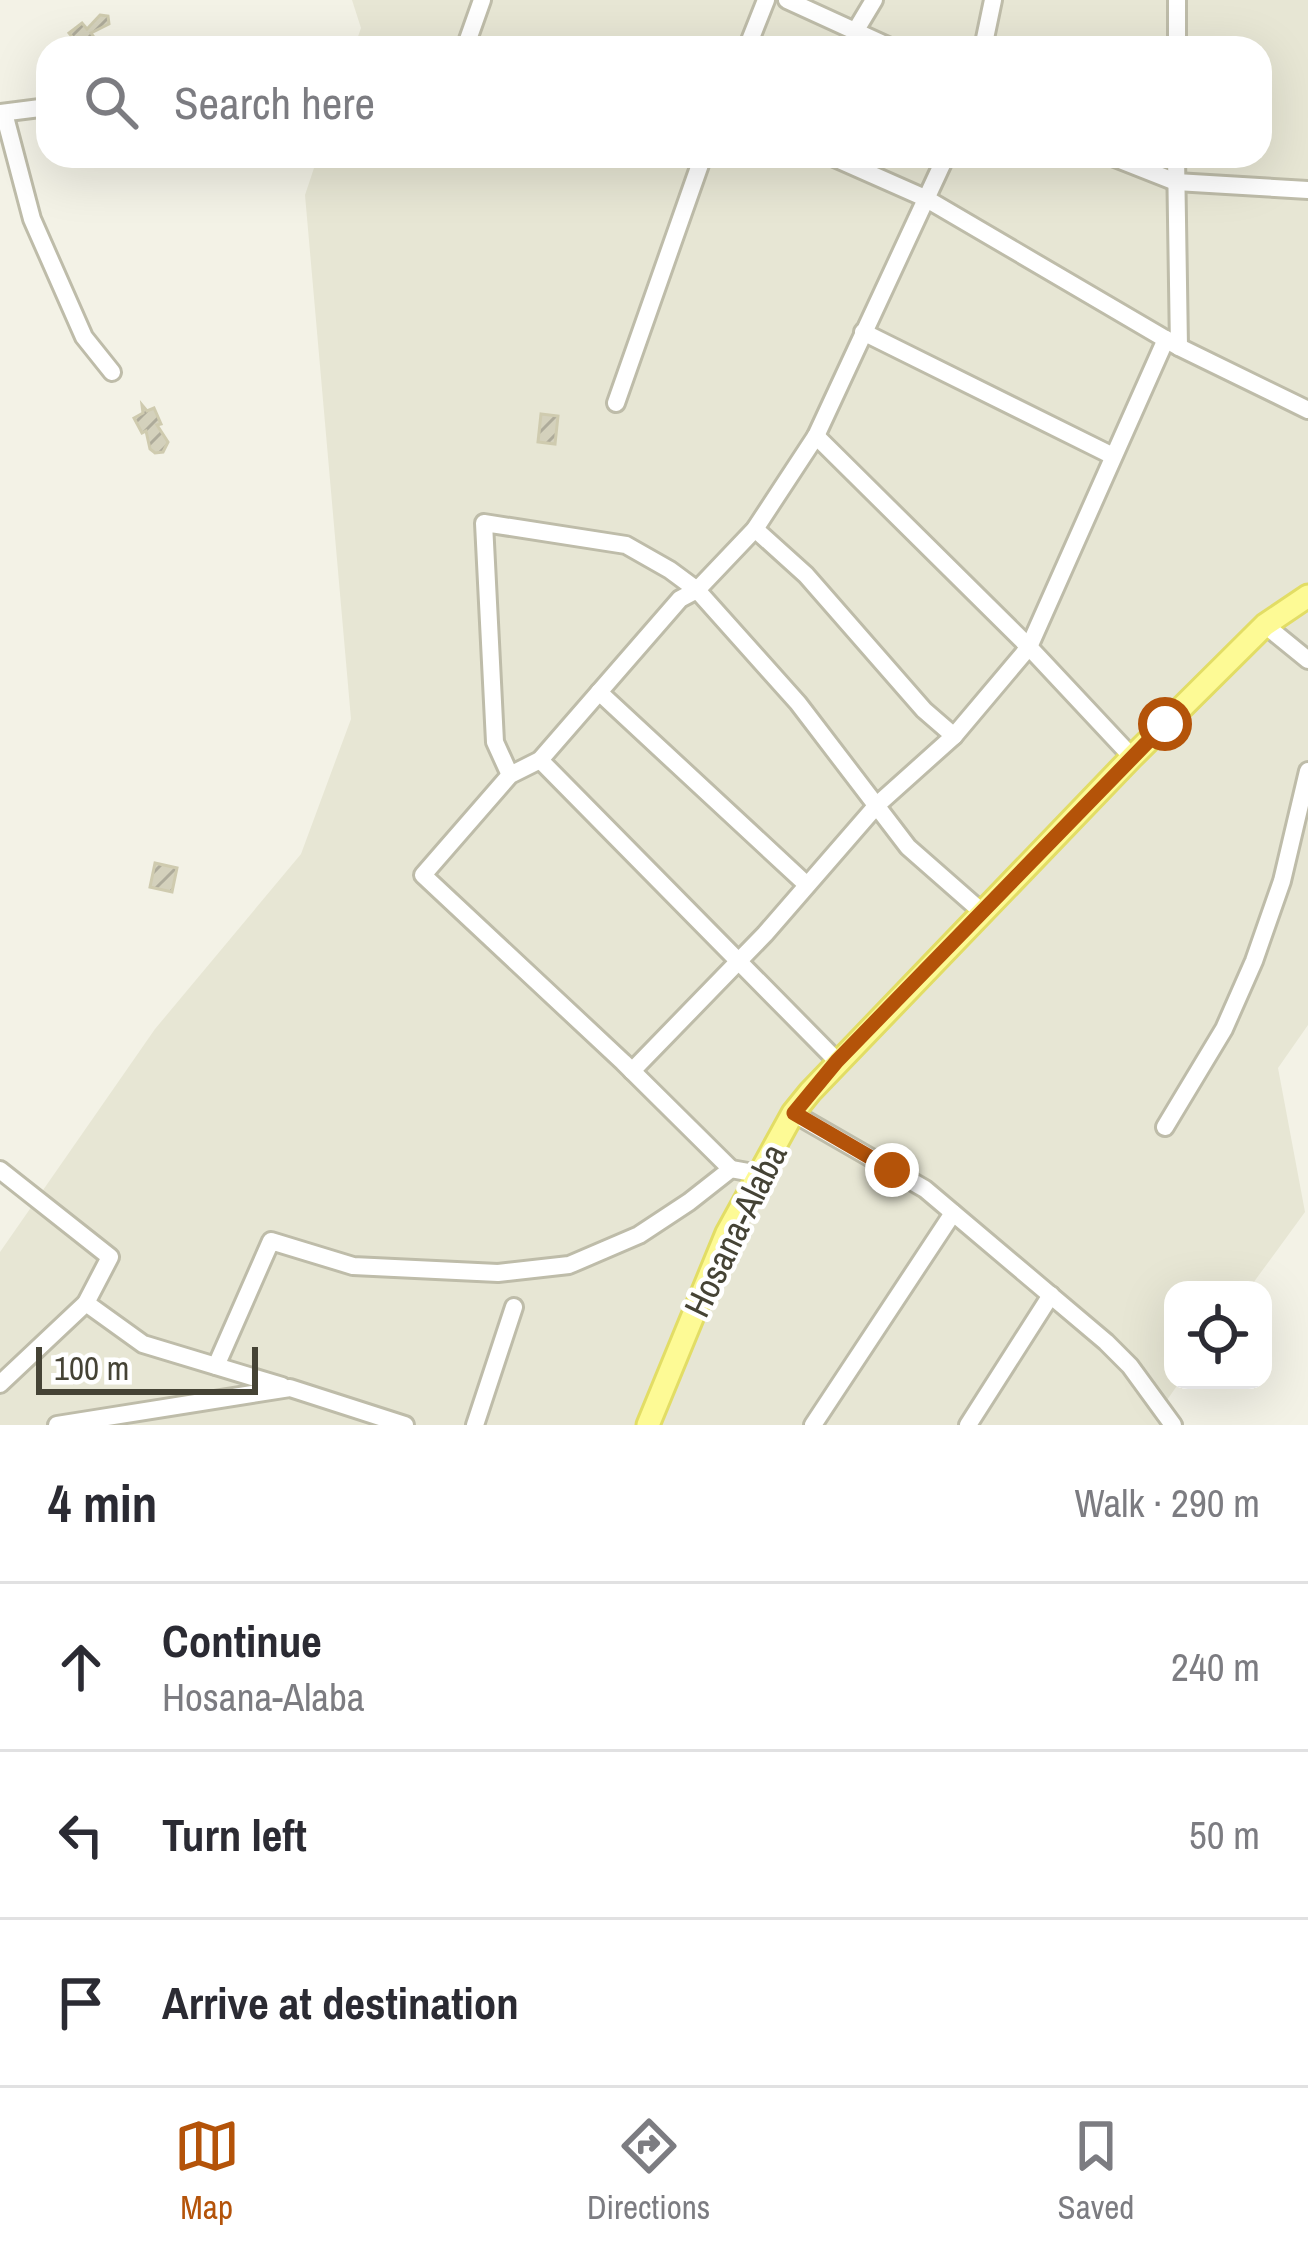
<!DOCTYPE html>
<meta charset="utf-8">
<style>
body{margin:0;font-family:"Archivo Narrow",sans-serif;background:#f2f2f3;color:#2b2b33}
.controls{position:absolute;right:36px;bottom:36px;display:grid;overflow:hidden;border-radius:24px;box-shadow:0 12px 48px #0002}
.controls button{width:108px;height:108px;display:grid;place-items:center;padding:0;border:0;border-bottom:3px solid #e1e1e2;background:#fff;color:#2b2b33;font:60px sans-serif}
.scale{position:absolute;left:36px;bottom:30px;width:222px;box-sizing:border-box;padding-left:12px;border:6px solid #454335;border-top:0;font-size:33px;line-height:42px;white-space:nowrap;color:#454335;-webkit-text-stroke:9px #fff;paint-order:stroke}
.stop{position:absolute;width:36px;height:36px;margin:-27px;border:9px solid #b45309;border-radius:50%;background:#fff}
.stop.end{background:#b45309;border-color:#fff;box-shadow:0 3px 12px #0008}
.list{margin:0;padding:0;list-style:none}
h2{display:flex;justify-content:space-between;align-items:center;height:156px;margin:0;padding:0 48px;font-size:51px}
h2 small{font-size:39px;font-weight:400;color:#7c7c81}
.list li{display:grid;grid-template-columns:78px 1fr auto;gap:36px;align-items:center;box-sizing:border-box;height:168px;padding:0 48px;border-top:3px solid #e1e1e2}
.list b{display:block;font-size:45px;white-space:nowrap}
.list p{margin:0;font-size:39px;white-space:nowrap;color:#7c7c81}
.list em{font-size:39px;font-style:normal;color:#7c7c81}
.icon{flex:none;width:66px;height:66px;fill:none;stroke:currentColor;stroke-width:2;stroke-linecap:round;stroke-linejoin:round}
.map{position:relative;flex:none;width:1308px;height:1425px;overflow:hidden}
.search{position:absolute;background:#fff;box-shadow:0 12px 48px #0002;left:36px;right:36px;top:36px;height:132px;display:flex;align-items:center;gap:30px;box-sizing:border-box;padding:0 42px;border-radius:36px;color:#7c7c81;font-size:45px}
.sheet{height:660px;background:#fff}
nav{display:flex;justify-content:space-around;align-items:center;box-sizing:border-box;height:168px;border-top:3px solid #e1e1e2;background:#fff;font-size:33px;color:#7c7c81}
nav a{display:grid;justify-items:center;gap:6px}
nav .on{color:#b45309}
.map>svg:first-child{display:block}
.residential{fill:#e7e6d4}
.building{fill:url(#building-hatch);stroke:#cfcbaf;stroke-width:3}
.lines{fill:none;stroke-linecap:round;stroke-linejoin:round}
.minor-casing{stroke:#bebca9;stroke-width:22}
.major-casing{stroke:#e2dd65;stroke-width:27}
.minor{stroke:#fff;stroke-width:16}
.major{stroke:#fdfa95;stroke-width:21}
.route{stroke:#b45309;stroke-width:15}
.labels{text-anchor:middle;stroke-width:9;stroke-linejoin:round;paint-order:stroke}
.street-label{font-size:36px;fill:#454335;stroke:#fff}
</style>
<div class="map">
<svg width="1308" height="1425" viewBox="0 0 1308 1425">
<defs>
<pattern id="building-hatch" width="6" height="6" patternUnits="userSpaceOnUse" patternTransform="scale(3)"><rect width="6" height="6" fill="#d4d1bc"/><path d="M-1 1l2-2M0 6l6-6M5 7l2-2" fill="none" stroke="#aeab9a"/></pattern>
</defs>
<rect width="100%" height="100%" fill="#f3f2e6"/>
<polygon class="residential" points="352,0 1308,0 1308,1025 1278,1068 1305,1212 1248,1290 1173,1290 1173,1380 1181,1380 1167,1400 1180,1425 0,1425 0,1252 155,1029 301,854 351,719 305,195 318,156 1260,156 1260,48 354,48 361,28"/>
<g class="building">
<polygon points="100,15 108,16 109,24 91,33 96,40 86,48 81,48 69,33 82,23 87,29"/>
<polygon points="142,405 147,411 154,408 161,424 157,425 168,442 163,452 155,453 150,449 146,431 142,433 134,418 143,413"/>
<polygon points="541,414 558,416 555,444 538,442"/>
<polygon points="155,863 177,868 172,892 150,887"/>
</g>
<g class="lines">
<g class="minor-casing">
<g id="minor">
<polyline points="787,0 892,48"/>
<polyline points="856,30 874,0"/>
<polyline points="465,48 482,0"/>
<polyline points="747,48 766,0"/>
<polyline points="983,48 993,0"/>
<polyline points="1177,48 1177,0"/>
<polyline points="0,113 48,107"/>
<polyline points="4,113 32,219 84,337 112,372"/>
<polyline points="830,156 925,198 1179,347 1308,410"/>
<polyline points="1110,156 1176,182 1308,190"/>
<polyline points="1176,156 1179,347"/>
<polyline points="863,332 1113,456"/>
<polyline points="616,403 703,156"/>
<polyline points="816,436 1029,647 1132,757"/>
<polyline points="755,529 806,575 924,710 954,736"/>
<polyline points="1265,625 1308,660"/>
<polyline points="599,692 807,885"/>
<polyline points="540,760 837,1061"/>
<polyline points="510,775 495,742 484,523 626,545 670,570 697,590 798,703 908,847 982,912"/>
<polyline points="632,1071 765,934 877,805 954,736 1029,647 1166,339"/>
<polyline points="793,1113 925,1189 1106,1342 1130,1366 1173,1425"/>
<polyline points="1165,1127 1224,1029 1254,961 1282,881 1308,771"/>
<polyline points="731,1169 623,1062 423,875 510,775 540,760 680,599 697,590 755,529 816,436 946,156"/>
<polyline points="0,1170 110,1257 86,1303 0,1384"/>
<polyline points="86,1303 143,1344 282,1386"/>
<polyline points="216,1366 271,1241 353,1266 498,1273 569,1265 639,1235 689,1202 731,1169 759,1174"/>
<polyline points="57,1425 290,1388 405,1425"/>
<polyline points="475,1425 514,1307"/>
<polyline points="813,1425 953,1213"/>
<polyline points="968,1425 1051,1295"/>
</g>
</g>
<g class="major-casing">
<polyline id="major" points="648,1425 727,1233 793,1113 810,1092 1132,757 1265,625 1308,596"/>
</g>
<use href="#minor" class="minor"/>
<use href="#major" class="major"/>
</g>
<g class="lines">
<polyline class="route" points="892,1170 794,1113 837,1061 1165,724"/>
</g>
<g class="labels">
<g class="street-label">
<text transform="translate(735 1230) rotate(-64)" y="13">Hosana-Alaba</text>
</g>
</g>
</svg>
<div class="controls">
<button><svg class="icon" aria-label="locate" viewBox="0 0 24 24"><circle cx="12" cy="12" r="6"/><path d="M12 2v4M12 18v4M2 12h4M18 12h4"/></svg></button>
</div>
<div class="scale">100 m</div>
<div class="stop" style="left:1165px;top:724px"></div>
<div class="stop end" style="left:892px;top:1170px"></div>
<div class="search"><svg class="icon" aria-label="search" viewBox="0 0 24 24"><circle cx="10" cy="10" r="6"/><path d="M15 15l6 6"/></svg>Search here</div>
</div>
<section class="sheet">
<h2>4 min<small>Walk · 290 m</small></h2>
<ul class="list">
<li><svg class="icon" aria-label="ahead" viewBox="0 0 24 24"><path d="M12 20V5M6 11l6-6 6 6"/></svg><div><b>Continue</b><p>Hosana-Alaba</p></div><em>240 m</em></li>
<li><svg class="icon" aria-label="left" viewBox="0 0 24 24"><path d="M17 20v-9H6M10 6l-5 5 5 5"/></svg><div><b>Turn left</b></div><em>50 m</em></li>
<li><svg class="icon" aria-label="arrive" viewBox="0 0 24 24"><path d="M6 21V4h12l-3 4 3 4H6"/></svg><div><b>Arrive at destination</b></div></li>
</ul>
</section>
<nav>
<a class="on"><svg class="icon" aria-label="map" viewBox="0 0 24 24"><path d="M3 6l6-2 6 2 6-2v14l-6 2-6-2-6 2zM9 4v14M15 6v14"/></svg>Map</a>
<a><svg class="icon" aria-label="directions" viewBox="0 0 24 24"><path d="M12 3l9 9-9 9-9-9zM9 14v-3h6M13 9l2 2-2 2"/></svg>Directions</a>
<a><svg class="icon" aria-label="saved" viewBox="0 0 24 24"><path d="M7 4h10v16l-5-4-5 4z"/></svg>Saved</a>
</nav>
